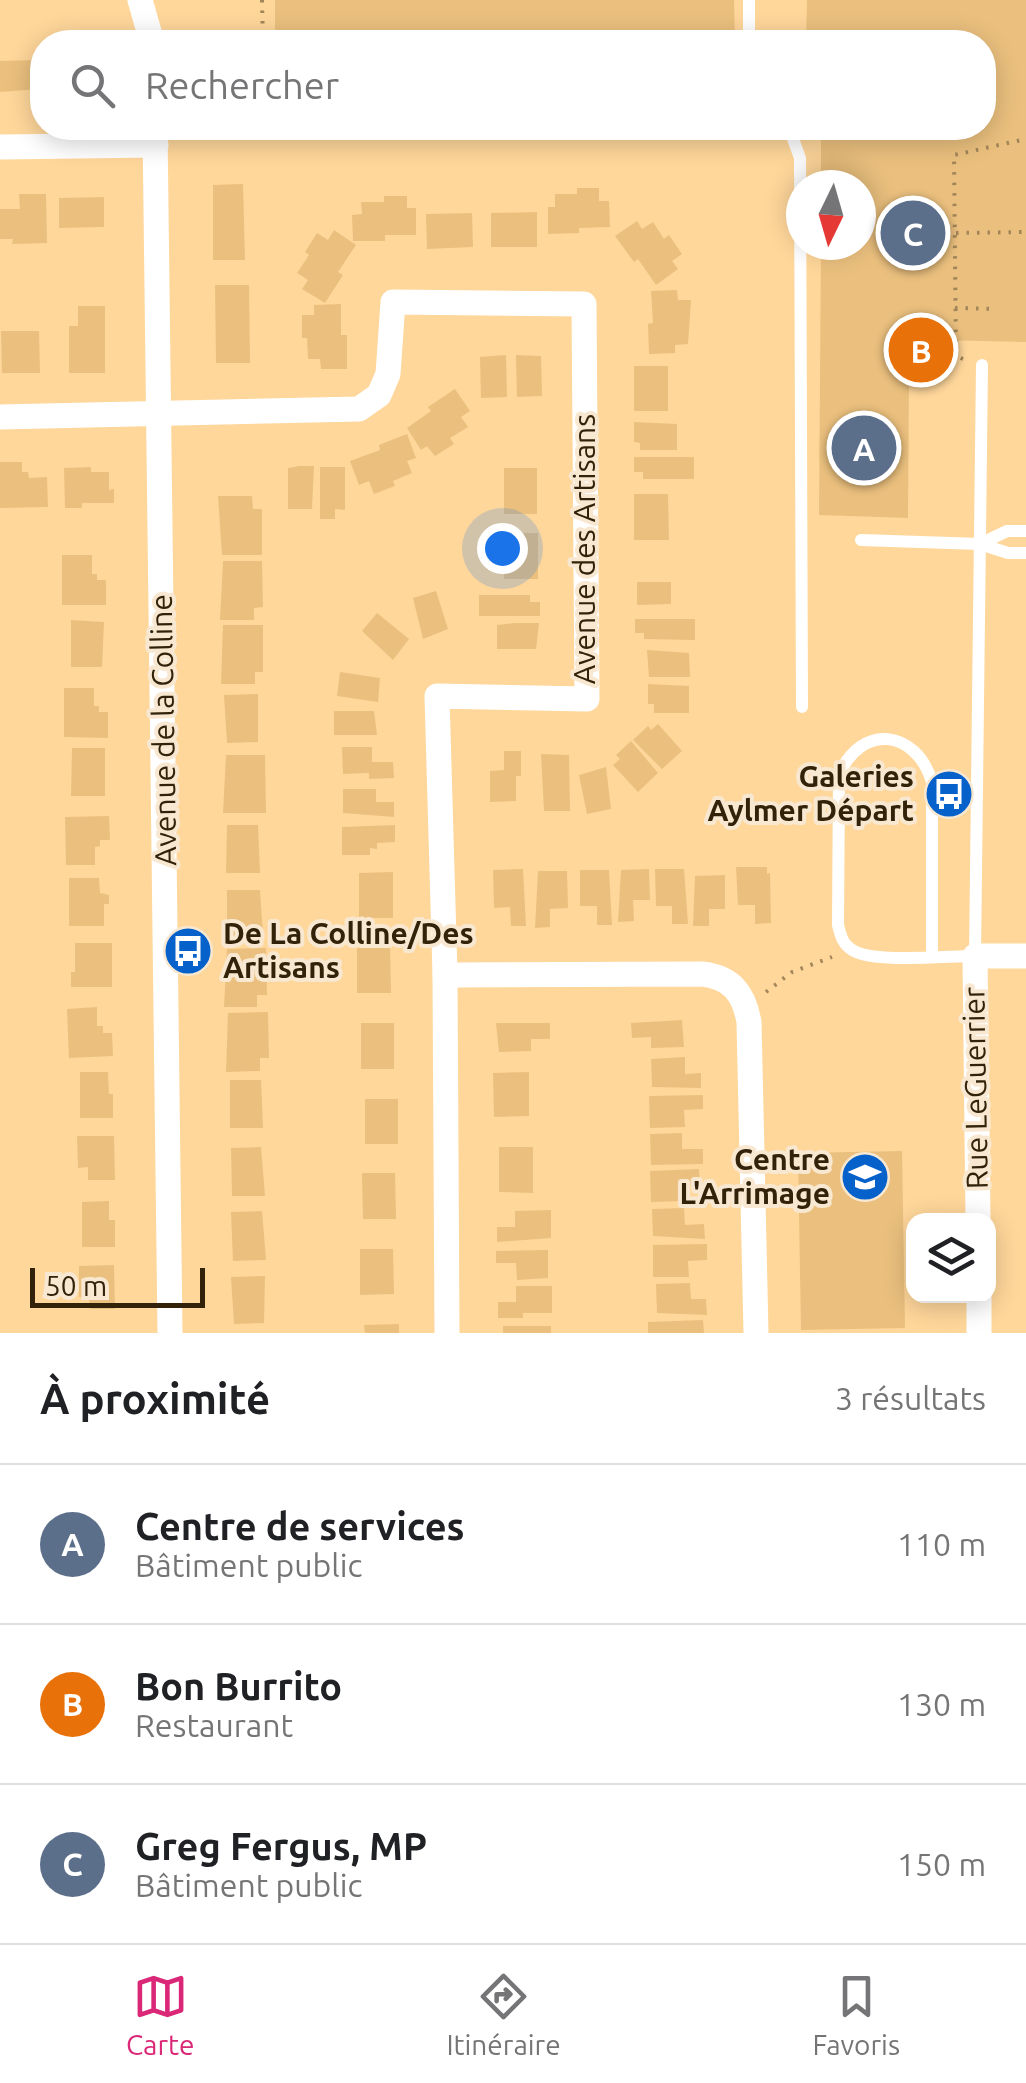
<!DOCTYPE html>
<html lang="fr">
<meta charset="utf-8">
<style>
body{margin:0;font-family:Ubuntu,sans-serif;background:#f6f6f6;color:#202124}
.controls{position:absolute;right:30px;bottom:30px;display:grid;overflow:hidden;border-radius:20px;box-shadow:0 5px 25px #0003}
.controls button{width:90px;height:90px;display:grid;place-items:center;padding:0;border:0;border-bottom:2px solid #e0e0e0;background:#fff;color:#202124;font:50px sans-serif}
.compass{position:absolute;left:786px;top:170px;width:90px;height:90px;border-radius:50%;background:#fff;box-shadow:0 5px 25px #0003;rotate:185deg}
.scale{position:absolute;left:30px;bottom:25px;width:175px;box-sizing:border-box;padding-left:10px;border:5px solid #312209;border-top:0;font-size:28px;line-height:35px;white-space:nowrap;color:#312209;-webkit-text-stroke:8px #f8e8d1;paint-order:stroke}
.you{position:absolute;left:502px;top:548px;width:35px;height:35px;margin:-25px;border:8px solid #fff;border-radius:50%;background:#1a73e8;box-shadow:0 0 0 15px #1a73e833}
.badge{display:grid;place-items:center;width:65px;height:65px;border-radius:50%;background:#db2777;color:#fff;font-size:32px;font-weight:700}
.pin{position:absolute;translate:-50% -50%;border:5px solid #fff;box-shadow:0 2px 10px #0006}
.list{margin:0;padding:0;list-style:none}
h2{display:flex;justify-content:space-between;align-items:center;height:130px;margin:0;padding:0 40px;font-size:42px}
h2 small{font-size:32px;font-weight:400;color:#757577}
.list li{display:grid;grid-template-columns:65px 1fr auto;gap:30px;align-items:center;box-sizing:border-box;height:160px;padding:0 40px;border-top:2px solid #e0e0e0}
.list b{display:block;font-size:38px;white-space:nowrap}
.list p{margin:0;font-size:32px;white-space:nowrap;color:#757577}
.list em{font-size:32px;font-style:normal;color:#757577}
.icon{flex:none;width:55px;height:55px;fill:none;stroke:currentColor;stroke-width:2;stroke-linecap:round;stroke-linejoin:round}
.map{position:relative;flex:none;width:1026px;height:1333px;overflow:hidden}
.search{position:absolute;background:#fff;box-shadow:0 5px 25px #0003;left:30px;right:30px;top:30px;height:110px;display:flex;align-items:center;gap:25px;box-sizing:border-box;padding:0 35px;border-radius:40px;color:#757577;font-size:38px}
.sheet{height:610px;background:#fff}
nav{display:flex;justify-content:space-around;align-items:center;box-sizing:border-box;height:140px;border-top:2px solid #e0e0e0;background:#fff;font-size:28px;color:#757577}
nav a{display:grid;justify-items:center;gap:5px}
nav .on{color:#db2777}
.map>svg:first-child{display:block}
.building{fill:#ebc07e}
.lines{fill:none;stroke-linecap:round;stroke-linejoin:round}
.path{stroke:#a28559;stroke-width:4;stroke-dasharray:2.5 8;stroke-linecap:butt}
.lane{stroke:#fff;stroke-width:12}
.street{stroke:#fff;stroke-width:25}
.labels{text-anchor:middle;stroke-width:8;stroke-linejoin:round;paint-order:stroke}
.street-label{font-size:30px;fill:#312209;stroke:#f8e8d1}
.poi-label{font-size:30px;font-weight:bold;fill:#312209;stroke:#f8e8d1;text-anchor:end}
</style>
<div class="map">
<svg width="1026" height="1333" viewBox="0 0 1026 1333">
<rect width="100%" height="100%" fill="#ffd79b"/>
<g class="building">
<polygon points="275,0 734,0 735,42 275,42"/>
<polygon points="807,0 1026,0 1026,342 936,340 932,384 909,380 908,518 819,515 821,245 861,245 861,185 821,185 821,128 984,128 984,42 806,42"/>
<polygon points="38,60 38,89 0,92 0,61"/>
<polygon points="243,184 245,260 213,260 213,185"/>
<polygon points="577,188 599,188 599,201 609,201 610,227 579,228 579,233 548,234 548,207 555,207 555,194 577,194"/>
<polygon points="19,194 46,194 47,243 12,244 13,239 0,239 0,209 20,209"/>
<polygon points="384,196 407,196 407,208 416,208 416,235 385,235 385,241 353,241 352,215 362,214 361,202 384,202"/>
<polygon points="104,197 104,227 59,228 59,198"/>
<polygon points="537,212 537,247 491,247 491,213"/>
<polygon points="472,213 473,247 427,249 426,214"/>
<polygon points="637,221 642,229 653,222 664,239 669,235 682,254 672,261 678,269 656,285 638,259 634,262 615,236"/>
<polygon points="334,230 356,245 338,272 343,275 325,303 302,289 308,280 297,273 309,255 305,252 317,233 328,240"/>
<polygon points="215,285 249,285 250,363 216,363"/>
<polygon points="677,290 678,300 691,300 688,344 675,345 675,353 649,354 648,324 653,323 651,291"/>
<polygon points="341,304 341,335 347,335 347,369 321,369 320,359 308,359 307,338 302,338 302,315 314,315 314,305"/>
<polygon points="78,306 105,306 105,373 69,373 69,326 78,326"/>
<polygon points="1,331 39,331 40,373 2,373"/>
<polygon points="506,355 507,397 481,398 480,357"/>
<polygon points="516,355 541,356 542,396 517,397"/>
<rect x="634" y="366" width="34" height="45"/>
<polygon points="455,389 470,411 461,417 468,427 450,438 454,444 435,456 427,446 421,450 407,428 431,411 428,407"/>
<polygon points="634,422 677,424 677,450 640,450 640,443 634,442"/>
<polygon points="407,434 416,458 407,461 412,473 393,481 395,486 374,494 369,481 359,485 350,461 380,450 379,445"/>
<polygon points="634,457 694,457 694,479 643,479 643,472 634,472"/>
<polygon points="0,462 22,462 22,472 28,472 29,478 47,477 48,507 0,508"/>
<polygon points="299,466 314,466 312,509 288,509 288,468"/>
<polygon points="91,467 91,472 109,472 109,490 114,489 114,503 82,503 82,508 65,508 64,468"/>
<polygon points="320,467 345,467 345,510 335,509 335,519 320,519"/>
<rect x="504" y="468" width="33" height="46"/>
<polygon points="634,494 668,494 669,540 634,540"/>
<polygon points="218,496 252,496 253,509 262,509 262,555 222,555"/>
<rect x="504" y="533" width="34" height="46"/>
<polygon points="62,555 92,555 92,574 97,574 97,580 106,580 106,605 62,605"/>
<polygon points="223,561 262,561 263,607 254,608 254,620 220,620"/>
<polygon points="637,582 671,582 671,604 637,605"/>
<polygon points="436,591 448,629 423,639 413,598"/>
<polygon points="479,595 530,595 530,602 540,602 540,616 479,616"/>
<polygon points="377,613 409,639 393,660 362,631"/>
<polygon points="635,619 695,619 695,640 644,639 644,633 635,633"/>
<polygon points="71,620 104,622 102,667 71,667"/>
<polygon points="515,623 539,623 536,649 497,649 497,625"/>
<polygon points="223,625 263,625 263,672 255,672 255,684 221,684"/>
<polygon points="647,650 689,653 690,677 649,677"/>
<polygon points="340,672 380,678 378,702 337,696"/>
<polygon points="648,684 689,686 689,713 654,713 654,704 648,704"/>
<polygon points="64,688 94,688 94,706 99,706 99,712 108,712 108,738 64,737"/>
<polygon points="258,694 258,742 227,743 224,695"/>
<polygon points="334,711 374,711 377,735 334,735"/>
<polygon points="658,724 682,751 662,769 633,740 648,726 651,730"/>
<polygon points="631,741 658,773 638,792 613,765 620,759 616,755"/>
<polygon points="342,747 372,747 372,762 393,762 394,778 369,779 369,773 343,774"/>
<polygon points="72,748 105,748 105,796 71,796"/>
<polygon points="504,751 521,751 521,776 516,776 516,801 490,802 490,771 504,770"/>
<polygon points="541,754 569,755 570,811 544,811"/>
<polygon points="226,755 265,755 266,813 223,813"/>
<polygon points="606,767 611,809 587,814 579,775"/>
<polygon points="343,789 376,789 376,802 394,802 394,817 343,813"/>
<polygon points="109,816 110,840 100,840 100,846 95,847 95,865 66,865 65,817"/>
<polygon points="227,825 258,825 260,873 226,873"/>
<polygon points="395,825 395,842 377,843 377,849 370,848 370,855 342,855 342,827"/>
<polygon points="736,867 767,867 767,874 770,873 771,923 755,924 755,905 738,905"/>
<polygon points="523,869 526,926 511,926 510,907 494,908 493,870"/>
<polygon points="649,869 650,900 633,900 634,921 618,922 621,870"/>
<polygon points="655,869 684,869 688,924 672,924 672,906 656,906"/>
<polygon points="580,870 609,870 612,925 597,925 597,906 580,906"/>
<polygon points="538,871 567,871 568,908 550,909 550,927 535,928"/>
<polygon points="393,872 393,918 359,918 359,873"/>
<polygon points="725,875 725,909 709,909 709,926 693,926 695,876"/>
<polygon points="69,878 99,878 100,893 109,895 109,904 104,904 104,926 69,926"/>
<polygon points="227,890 260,890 263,936 227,937"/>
<polygon points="75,943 112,943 112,987 71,987 71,972 75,972"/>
<polygon points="266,948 267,995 257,995 257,1007 224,1007 227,949"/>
<polygon points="357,948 390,948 391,993 357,993"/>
<polygon points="97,1007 97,1026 103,1026 103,1033 112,1033 113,1056 69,1058 67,1009"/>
<polygon points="268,1012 269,1058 260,1058 260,1071 226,1072 228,1013"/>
<polygon points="682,1020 684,1047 651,1048 651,1037 632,1038 631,1023"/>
<rect x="361" y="1023" width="33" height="46"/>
<polygon points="496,1023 550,1023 550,1039 531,1039 531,1051 499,1052"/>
<polygon points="685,1057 685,1074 701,1073 701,1088 652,1087 651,1059"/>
<polygon points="80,1072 108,1072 109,1094 113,1094 113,1118 80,1118"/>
<polygon points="529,1072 529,1116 494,1117 493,1073"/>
<polygon points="230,1080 261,1080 263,1128 230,1128"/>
<polygon points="703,1095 703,1109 684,1110 685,1127 650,1128 649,1096"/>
<rect x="365" y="1099" width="33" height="45"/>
<polygon points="682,1133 682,1149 703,1149 703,1164 651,1165 650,1134"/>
<polygon points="77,1136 114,1136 115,1180 88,1180 88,1167 78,1168"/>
<polygon points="261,1147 265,1196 232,1196 231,1148"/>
<polygon points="499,1147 533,1147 533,1193 499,1192"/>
<polygon points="902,1151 905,1328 801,1330 798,1153"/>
<polygon points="699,1169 700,1185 684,1186 685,1201 651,1202 650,1171"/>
<polygon points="362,1173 395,1173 396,1219 363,1219"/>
<polygon points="109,1201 109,1220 115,1220 115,1247 82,1247 82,1202"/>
<polygon points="684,1208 685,1225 704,1224 705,1239 653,1236 652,1209"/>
<polygon points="551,1210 551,1238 497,1242 497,1227 515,1227 515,1211"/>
<polygon points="262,1211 266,1260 233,1261 231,1212"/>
<polygon points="707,1244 707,1260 688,1261 689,1277 653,1277 653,1245"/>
<polygon points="360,1249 393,1249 394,1294 360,1295"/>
<polygon points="548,1250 548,1278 517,1280 516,1263 496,1263 496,1251"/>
<polygon points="114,1265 115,1309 90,1309 89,1297 79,1297 79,1266"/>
<polygon points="265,1276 264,1323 234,1324 231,1277"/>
<polygon points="690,1283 691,1299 706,1299 707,1315 657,1313 656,1284"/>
<polygon points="516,1286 552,1286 552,1313 523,1313 523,1318 498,1318 498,1302 516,1302"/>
<polygon points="703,1320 704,1333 648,1333 648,1322"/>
<polygon points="399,1324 399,1333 365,1333 364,1325"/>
<rect x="503" y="1326" width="48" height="7"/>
</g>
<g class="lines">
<g class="path">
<polyline points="262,0 263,42"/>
<polyline points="956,233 1026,232"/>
<polyline points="955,308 995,309"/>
<polyline points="963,359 956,356 954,155 1026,139"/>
<polyline points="766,992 792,972 832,957"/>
</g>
<g class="lane">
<polyline points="749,0 749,42"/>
<polyline points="789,128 800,158 802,707"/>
<polyline points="861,540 980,544 1008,553 1026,553"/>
<polyline points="980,544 1007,531 1026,531"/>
<path d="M 932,956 L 932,782 C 916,729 861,723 839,775 L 838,925 C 841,937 843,945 854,951 C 876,963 947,956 975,956 L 982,365"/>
</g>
<g class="street">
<polyline points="140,0 152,42"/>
<polyline points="155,128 170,1333"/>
<polyline points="0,147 156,145"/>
<polyline points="0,417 359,409 379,395 388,374 393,302 584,304 587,699 437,696 445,975 447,1333"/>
<path d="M 445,975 L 702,974 C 731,977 744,993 749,1022 L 756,1333"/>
<polyline points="978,1220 975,956 1026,956"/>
<polyline points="979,1296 979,1333"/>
</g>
</g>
<defs>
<g id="bus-disc" transform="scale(2.5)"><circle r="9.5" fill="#0661ca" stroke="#f8e8d1"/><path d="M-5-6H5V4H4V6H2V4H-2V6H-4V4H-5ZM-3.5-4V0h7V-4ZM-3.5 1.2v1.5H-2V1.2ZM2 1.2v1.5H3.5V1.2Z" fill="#fff"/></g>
<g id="school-disc" transform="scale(2.5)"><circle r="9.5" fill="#0661ca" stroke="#f8e8d1"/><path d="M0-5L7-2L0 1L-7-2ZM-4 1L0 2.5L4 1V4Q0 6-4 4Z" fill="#fff"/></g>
</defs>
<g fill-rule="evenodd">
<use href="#bus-disc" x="949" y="794"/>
<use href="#bus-disc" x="188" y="951"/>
<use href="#school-disc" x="865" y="1177"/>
</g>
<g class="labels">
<g class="street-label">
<text transform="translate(585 549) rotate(-90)" y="10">Avenue des Artisans</text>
<text transform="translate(164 730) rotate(-91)" y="10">Avenue de la Colline</text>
<text transform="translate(976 1088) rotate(-91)" y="10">Rue LeGuerrier</text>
</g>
<g class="poi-label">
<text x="914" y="787">Galeries<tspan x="914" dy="34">Aylmer Départ</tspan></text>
<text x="223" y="944" text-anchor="start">De La Colline/Des<tspan x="223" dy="34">Artisans</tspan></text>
<text x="830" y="1170">Centre<tspan x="830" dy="34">L'Arrimage</tspan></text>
</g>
</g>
</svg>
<div class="controls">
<button><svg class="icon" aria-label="layers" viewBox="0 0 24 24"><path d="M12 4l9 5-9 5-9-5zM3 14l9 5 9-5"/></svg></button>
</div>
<svg class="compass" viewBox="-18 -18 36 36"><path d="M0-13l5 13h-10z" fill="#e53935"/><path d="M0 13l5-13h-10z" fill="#757577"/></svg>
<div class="scale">50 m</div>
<div class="you"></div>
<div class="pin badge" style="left:864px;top:448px;background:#5c6f8a">A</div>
<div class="pin badge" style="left:921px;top:350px;background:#e8710a">B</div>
<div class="pin badge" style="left:913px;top:233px;background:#5c6f8a">C</div>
<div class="search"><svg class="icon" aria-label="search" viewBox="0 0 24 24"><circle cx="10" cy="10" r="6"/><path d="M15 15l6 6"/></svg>Rechercher</div>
</div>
<section class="sheet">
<h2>À proximité<small>3 résultats</small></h2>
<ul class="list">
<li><span class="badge" style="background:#5c6f8a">A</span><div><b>Centre de services</b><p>Bâtiment public</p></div><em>110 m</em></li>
<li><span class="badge" style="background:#e8710a">B</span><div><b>Bon Burrito</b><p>Restaurant</p></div><em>130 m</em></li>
<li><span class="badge" style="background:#5c6f8a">C</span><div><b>Greg Fergus, MP</b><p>Bâtiment public</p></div><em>150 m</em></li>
</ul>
</section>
<nav>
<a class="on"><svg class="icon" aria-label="map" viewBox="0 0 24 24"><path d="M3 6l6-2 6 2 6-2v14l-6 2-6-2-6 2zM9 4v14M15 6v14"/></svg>Carte</a>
<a><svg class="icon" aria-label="directions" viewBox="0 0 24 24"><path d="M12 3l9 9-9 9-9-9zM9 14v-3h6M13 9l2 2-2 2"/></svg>Itinéraire</a>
<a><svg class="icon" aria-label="saved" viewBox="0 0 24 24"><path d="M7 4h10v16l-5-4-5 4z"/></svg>Favoris</a>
</nav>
